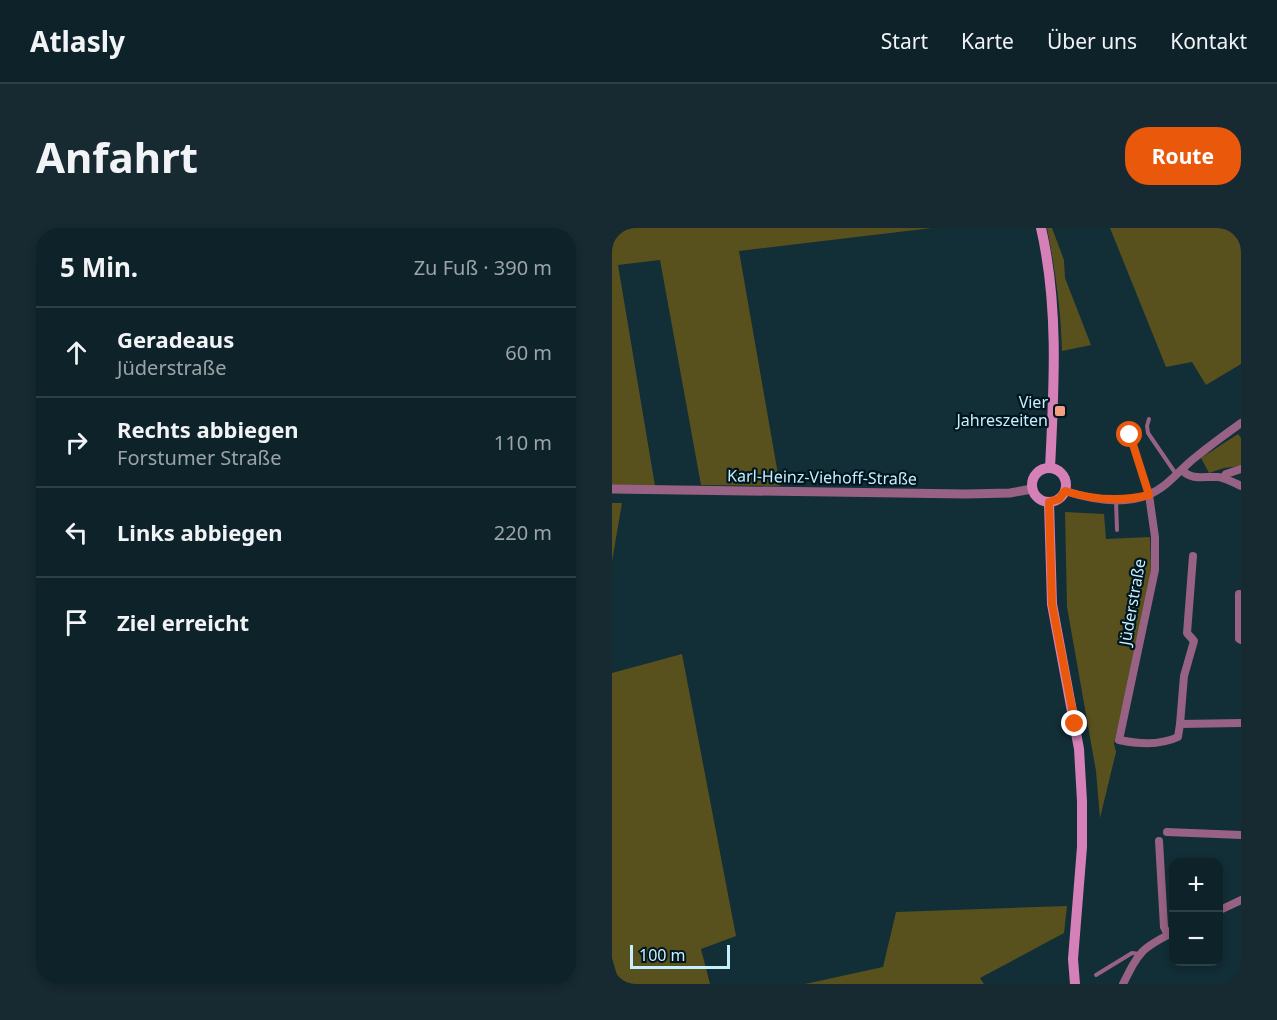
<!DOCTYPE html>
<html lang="de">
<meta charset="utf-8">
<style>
body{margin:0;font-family:"Noto Sans",sans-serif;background:#172a31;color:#f1f3f6}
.controls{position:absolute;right:18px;bottom:18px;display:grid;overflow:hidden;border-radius:12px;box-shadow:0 3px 9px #0003}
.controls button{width:54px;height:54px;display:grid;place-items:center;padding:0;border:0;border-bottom:2px solid #2e3f46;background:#0e2229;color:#f1f3f6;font:30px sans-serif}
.scale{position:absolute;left:18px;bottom:15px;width:100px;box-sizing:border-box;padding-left:6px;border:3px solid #c6effe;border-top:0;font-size:16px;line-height:21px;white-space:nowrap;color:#c6effe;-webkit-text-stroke:4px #00151e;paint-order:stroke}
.stop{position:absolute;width:18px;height:18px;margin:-14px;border:4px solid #ea580c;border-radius:50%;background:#fff}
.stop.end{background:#ea580c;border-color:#fff;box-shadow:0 2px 6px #0008}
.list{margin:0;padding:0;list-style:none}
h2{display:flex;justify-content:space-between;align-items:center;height:78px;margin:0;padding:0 24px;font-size:26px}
h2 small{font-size:20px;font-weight:400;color:#9ba4a8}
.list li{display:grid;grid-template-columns:39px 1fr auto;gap:18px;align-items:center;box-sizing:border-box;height:90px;padding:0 24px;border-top:2px solid #2e3f46}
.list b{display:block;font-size:22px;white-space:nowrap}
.list p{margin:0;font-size:20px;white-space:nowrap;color:#9ba4a8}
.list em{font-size:20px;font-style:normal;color:#9ba4a8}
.icon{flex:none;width:33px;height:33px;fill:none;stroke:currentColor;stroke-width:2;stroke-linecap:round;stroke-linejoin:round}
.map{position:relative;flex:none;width:629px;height:756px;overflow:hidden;border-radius:24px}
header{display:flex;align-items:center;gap:36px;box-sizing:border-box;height:84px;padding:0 30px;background:#0e2229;border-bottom:2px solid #2e3f46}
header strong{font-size:28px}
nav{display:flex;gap:33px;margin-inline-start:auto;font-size:21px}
.intro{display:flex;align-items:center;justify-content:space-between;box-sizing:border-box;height:144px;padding:0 36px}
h1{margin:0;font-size:42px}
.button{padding:15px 27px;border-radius:24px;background:#ea580c;color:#fff;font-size:21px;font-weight:700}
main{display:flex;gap:36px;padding:0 36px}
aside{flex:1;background:#0e2229;border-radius:24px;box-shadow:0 3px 9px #0003}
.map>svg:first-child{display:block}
.green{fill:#58511e}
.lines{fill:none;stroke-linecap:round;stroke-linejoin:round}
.service{stroke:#976283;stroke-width:4}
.minor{stroke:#976283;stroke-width:8}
.tertiary{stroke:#976283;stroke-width:9}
.secondary{stroke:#d580b7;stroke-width:10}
.route{stroke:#ea580c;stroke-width:8}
.poi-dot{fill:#f2a080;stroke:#00151e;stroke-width:2}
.labels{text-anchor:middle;stroke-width:4.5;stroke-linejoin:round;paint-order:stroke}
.poi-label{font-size:16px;fill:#c6effe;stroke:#00151e;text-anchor:end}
.street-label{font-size:16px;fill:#c6effe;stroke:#00151e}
</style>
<header>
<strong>Atlasly</strong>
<nav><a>Start</a><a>Karte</a><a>Über uns</a><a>Kontakt</a></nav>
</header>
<div class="intro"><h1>Anfahrt</h1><a class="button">Route</a></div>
<main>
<aside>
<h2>5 Min.<small>Zu Fuß · 390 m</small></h2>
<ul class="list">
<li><svg class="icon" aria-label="ahead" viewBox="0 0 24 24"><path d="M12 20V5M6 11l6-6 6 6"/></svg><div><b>Geradeaus</b><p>Jüderstraße</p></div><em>60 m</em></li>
<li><svg class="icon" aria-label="right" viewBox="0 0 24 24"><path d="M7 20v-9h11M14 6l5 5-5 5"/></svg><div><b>Rechts abbiegen</b><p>Forstumer Straße</p></div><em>110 m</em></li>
<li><svg class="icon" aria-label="left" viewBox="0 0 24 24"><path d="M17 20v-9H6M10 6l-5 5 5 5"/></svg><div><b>Links abbiegen</b></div><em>220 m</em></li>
<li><svg class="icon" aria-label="arrive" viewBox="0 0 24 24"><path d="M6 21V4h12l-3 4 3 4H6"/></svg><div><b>Ziel erreicht</b></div></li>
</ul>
</aside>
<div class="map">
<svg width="629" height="756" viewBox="0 0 629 756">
<rect width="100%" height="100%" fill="#122e37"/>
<g class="green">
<polygon points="0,0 320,0 127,23 168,258 89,257 48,32 6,37 43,258 0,258"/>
<path d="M 435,0 L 440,0 L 452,32 L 453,50 L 479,117 L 450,123 C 449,81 443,41 435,0 Z"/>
<polygon points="498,0 629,0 629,136 594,157 580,134 554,139"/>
<polygon points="626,206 629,210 629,238 612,240 597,245 589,230"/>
<polygon points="0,275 10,275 0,333"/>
<polygon points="453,284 492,286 494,311 538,309 539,342 535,367 502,516 504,524 488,590 484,543 455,379"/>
<polygon points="70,426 124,708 89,721 98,756 0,756 0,749 5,747 0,730 0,445"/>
<polygon points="455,678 452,705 368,750 372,756 193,756 271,739 284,684"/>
</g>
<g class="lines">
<g class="service">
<polyline points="537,191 535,198 536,205 564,246"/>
<polyline points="518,207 536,267"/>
<polyline points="504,272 505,302"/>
<polyline points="484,747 520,725 527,726"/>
</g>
<g class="minor">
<path d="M 570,242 C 580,253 593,248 606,249 C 614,250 622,255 629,258"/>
<polyline points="611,250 614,246 629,241"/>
<path d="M 453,263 C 478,271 511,277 536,267 C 554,260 566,244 580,232 C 596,219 612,207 629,195"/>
<path d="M 537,267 L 543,309 L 543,342 L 507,512 C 526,516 549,517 566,509 L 568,496 L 629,495"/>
<polyline points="627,366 627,411 629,412"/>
<polyline points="568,496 572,448 582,413 575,405 581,328"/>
<polyline points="555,604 629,607"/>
<polyline points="547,613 552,699 556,707"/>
<polyline points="606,683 629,672"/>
<path d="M 511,756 C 527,724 529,720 562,704"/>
</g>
<polyline class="tertiary" points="0,261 354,266 398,265 420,261"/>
<g class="secondary">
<path d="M 429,0 C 447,78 442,160 438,240"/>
<circle cx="437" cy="257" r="17"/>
<polyline points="437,274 440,376 467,521 470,573 470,619 461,731 463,756"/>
</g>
</g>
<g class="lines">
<path class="route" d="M 463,496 L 440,376 L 437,274 L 447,271 L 453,263 C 481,272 508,274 537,267 L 518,207"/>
</g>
<rect class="poi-dot" x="442" y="177" width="12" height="12" rx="3"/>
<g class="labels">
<g class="poi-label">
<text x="436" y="180">Vier<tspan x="436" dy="18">Jahreszeiten</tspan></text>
</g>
<g class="street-label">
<text transform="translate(210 249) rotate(1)" y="6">Karl-Heinz-Viehoff-Straße</text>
<text transform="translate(520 374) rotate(-80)" y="6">Jüderstraße</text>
</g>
</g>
</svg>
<div class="controls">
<button>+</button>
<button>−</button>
</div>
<div class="scale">100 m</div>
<div class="stop" style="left:518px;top:207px"></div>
<div class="stop end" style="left:463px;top:496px"></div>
</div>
</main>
